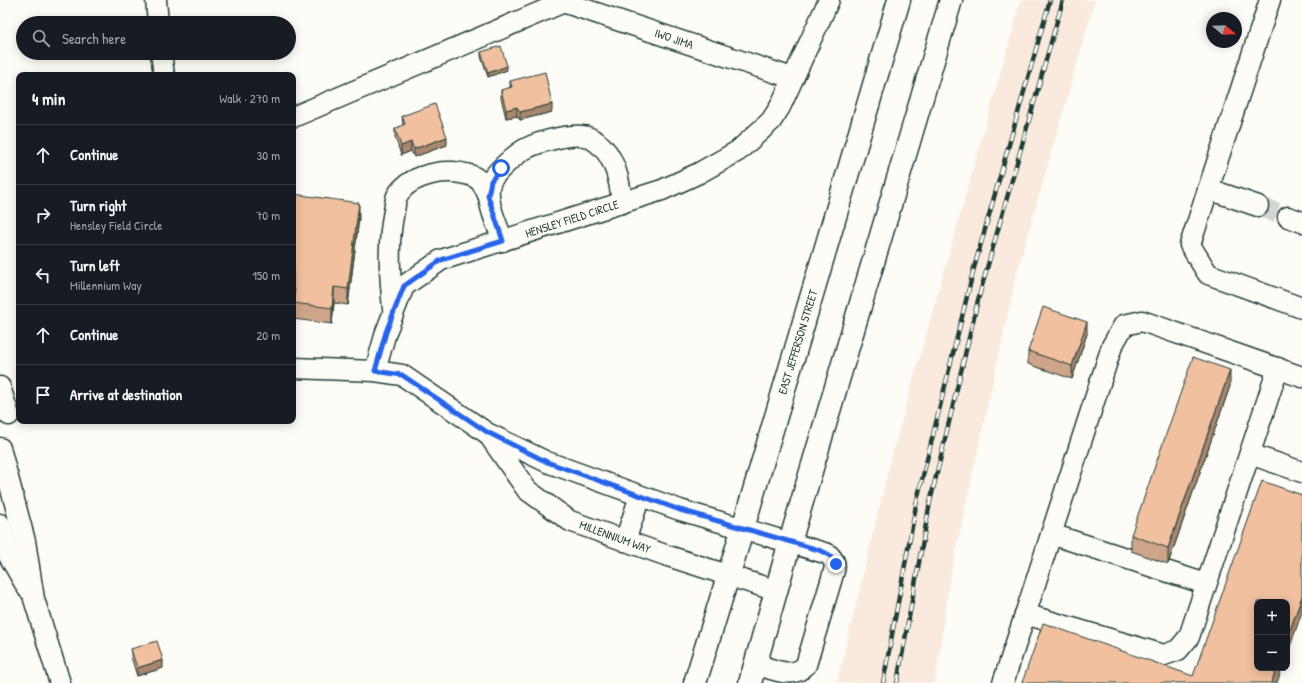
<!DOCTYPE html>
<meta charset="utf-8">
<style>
body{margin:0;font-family:"Patrick Hand",sans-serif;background:#242831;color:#f1f3f6}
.controls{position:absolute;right:12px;bottom:12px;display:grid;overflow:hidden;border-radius:8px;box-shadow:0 2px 10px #0003}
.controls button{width:36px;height:36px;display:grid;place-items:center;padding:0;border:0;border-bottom:1px solid #363941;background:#171b24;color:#f1f3f6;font:20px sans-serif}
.compass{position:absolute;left:1206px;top:12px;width:36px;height:36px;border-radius:50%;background:#171b24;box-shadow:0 2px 10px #0003;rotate:109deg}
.stop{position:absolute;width:12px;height:12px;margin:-9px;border:3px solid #2563eb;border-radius:50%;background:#fff}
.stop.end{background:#2563eb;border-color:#fff;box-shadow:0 1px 4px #0008}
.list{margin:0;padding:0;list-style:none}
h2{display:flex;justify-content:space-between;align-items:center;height:52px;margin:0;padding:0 16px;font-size:17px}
h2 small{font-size:13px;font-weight:400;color:#9ea1a6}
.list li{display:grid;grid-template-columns:26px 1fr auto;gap:12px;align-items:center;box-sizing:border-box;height:60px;padding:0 16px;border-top:1px solid #363941}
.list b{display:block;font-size:15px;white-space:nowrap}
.list p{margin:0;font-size:13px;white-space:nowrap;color:#9ea1a6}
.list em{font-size:13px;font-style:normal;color:#9ea1a6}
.icon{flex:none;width:22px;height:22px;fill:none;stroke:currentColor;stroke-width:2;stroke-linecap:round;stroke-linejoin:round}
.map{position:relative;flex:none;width:1302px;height:683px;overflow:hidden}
.search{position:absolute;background:#171b24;box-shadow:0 2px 10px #0003;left:16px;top:16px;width:280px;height:44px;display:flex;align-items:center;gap:10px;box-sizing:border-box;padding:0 14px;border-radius:22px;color:#9ea1a6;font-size:15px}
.panel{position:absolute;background:#171b24;box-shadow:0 2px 10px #0003;left:16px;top:72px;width:280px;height:352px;border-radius:8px}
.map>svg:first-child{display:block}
.built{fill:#f9eadd}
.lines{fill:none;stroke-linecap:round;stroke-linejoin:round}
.minor-tunnel{stroke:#d1d6d0;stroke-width:20;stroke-dasharray:20 10;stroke-linecap:butt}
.minor-casing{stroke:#1f3d34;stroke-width:23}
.major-casing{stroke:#1f3d34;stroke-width:25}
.minor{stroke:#fdfcf7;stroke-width:20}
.major{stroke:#fdfcf7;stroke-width:22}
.rail-casing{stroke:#1f3d34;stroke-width:4.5}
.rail{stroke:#fdfcf7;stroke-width:3;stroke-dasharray:9;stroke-linecap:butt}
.wall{fill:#cea589;stroke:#1f3d34}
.shaded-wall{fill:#a8866f;stroke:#1f3d34}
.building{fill:#f0c09f;stroke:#1f3d34}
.route{stroke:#2563eb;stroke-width:5}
.labels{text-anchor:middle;stroke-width:3;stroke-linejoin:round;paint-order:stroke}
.street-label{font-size:12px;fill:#1f3d34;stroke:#fdfcf7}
</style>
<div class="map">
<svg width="1302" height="683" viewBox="0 0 1302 683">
<rect width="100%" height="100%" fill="#fdfcf7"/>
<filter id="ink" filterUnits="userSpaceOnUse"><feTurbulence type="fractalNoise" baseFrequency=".025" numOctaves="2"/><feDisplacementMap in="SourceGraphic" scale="8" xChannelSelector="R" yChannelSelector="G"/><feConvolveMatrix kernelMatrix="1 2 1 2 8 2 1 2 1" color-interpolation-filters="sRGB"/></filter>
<g filter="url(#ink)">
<polygon class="built" points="1021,0 1095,0 1017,272 950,577 935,683 837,683 891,458"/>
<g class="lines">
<polyline class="minor-tunnel" points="1258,206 1288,217"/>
<g class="minor-casing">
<g id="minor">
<polyline points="156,0 158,23"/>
<polyline points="557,0 792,78"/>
<polyline points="1270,0 1190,245 1208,274 1302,308"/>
<polyline points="161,53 164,75"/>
<polyline points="293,117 564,2"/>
<polyline points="1208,189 1258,206"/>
<polyline points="1288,217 1302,222"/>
<path d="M 503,241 C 497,224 485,201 490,183 C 494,173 516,154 525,149 C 538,142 576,131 590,138 C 613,149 620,179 622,203"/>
<path d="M 393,309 C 390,276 387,244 394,211 C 395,207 395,200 397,196 C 407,178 434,171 453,172 C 473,174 481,177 488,195"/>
<path d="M 293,368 L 375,371 L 402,375 L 487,433 L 547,462 L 680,510 L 828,554 C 834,560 836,563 834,571 L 806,665 C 793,680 772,669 756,664"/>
<polyline points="375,371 386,332 404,286 441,260 662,190 699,173 738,151 771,121 780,107 829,0"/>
<polyline points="0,387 9,415"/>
<polyline points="488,434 527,490 570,521 665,555 777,591"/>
<polyline points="0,448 25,541 34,599 60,683"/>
<polyline points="1250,454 1302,472"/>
<polyline points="0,524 9,556 28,589"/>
<polyline points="1051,534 1206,584"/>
<polyline points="625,541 640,496"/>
<polyline points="1025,614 1164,655 1178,650 1189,637 1278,368"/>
<polyline points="1003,683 1112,346 1124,325 1142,321 1302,377"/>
</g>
</g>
<g class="major-casing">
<g id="major">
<polyline points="695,683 743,528 899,0"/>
<polyline points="750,683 790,542 951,0"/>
</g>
</g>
<use href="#minor" class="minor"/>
<use href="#major" class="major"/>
<g class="rail-casing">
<g id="rail">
<polyline points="883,683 917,500 974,268 1050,0"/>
<polyline points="897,683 930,502 978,300 1063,0"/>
</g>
</g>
<use href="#rail" class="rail"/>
</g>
<g class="wall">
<polygon points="481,52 507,70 488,77 481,57"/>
<polygon points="510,81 552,112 520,120 517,116 506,118 501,98 501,90 510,88"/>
<polygon points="402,116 447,145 414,157 411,151 401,155 395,137 395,129 403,125"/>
<polygon points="293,194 359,218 348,305 334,303 332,324 293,319"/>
<polygon points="1087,334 1072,379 1028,364 1028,351"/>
<polygon points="1230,386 1168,564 1131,551 1131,535"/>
<polygon points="131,649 163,668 137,676 131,657"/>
</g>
<g class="shaded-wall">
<polygon points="507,66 507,70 488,77 488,73"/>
<polygon points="552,104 552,112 520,120 520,112"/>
<polygon points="517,107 517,116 506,118 506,110"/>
<polygon points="447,137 447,145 414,157 414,149"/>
<polygon points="411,142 411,151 401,155 401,146"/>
<polygon points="359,203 359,218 348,305 348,289"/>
<polygon points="334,287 334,303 332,324 332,308"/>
<polygon points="1087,322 1087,334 1072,379 1072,366"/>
<polygon points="1230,370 1230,386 1168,564 1168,548"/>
<polygon points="1302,596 1302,612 1287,655 1287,639"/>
<polygon points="163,660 163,668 137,676 137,668"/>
<polygon points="1277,668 1282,668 1277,683 1271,683"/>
</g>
<g class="building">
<polygon points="501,46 507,66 488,73 481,52"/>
<polygon points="545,72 552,104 520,112 517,107 506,110 501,90 512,87 510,81"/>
<polygon points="435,104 447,137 414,149 411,142 401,146 395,129 405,124 402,116"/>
<polygon points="293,194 359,203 348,289 334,287 332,308 293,303 295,289 293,289 293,261 295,244 293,244"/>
<polygon points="1043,307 1087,322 1072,366 1028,351"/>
<polygon points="1193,357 1230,370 1168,548 1131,535"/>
<polygon points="1262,481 1302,495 1302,596 1287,639 1287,602 1257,602 1257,668 1277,668 1271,683 1022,683 1043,623 1193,676"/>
<polygon points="157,641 163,660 137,668 131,649"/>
</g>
</g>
<g class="lines" filter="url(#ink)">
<path class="route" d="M 501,168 L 491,181 L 488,196 L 503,241 L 441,260 L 404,286 L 386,332 L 375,371 L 402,375 L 487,432 L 547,462 L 680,510 L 819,550 C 827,553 833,556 836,564"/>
</g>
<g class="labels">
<g class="street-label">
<text transform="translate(674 39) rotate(19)" y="4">IWO JIMA</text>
<text transform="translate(572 219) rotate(-18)" y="4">HENSLEY FIELD CIRCLE</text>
<text transform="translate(798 342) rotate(-73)" y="4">EAST JEFFERSON STREET</text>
<text transform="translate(615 537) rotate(20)" y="4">MILLENNIUM WAY</text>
</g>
</g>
</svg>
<div class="controls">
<button>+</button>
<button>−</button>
</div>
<svg class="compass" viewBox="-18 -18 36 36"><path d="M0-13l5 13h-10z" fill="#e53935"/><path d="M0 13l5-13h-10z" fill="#9ea1a6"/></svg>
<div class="stop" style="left:501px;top:168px"></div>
<div class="stop end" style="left:836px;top:564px"></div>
<div class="search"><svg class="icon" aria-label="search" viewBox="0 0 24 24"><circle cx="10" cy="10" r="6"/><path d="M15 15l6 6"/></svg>Search here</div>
<section class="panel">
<h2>4 min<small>Walk · 270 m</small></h2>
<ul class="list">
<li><svg class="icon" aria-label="ahead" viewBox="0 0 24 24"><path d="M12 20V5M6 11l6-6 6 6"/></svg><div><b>Continue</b></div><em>30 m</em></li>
<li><svg class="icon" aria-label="right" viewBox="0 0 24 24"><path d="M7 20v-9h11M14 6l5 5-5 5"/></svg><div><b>Turn right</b><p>Hensley Field Circle</p></div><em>70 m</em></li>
<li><svg class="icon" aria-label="left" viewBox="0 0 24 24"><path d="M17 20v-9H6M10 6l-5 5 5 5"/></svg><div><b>Turn left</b><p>Millennium Way</p></div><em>150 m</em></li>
<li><svg class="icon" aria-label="ahead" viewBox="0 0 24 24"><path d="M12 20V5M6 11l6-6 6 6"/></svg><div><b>Continue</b></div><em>20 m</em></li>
<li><svg class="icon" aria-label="arrive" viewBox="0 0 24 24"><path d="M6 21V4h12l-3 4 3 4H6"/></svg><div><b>Arrive at destination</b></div></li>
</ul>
</section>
</div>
